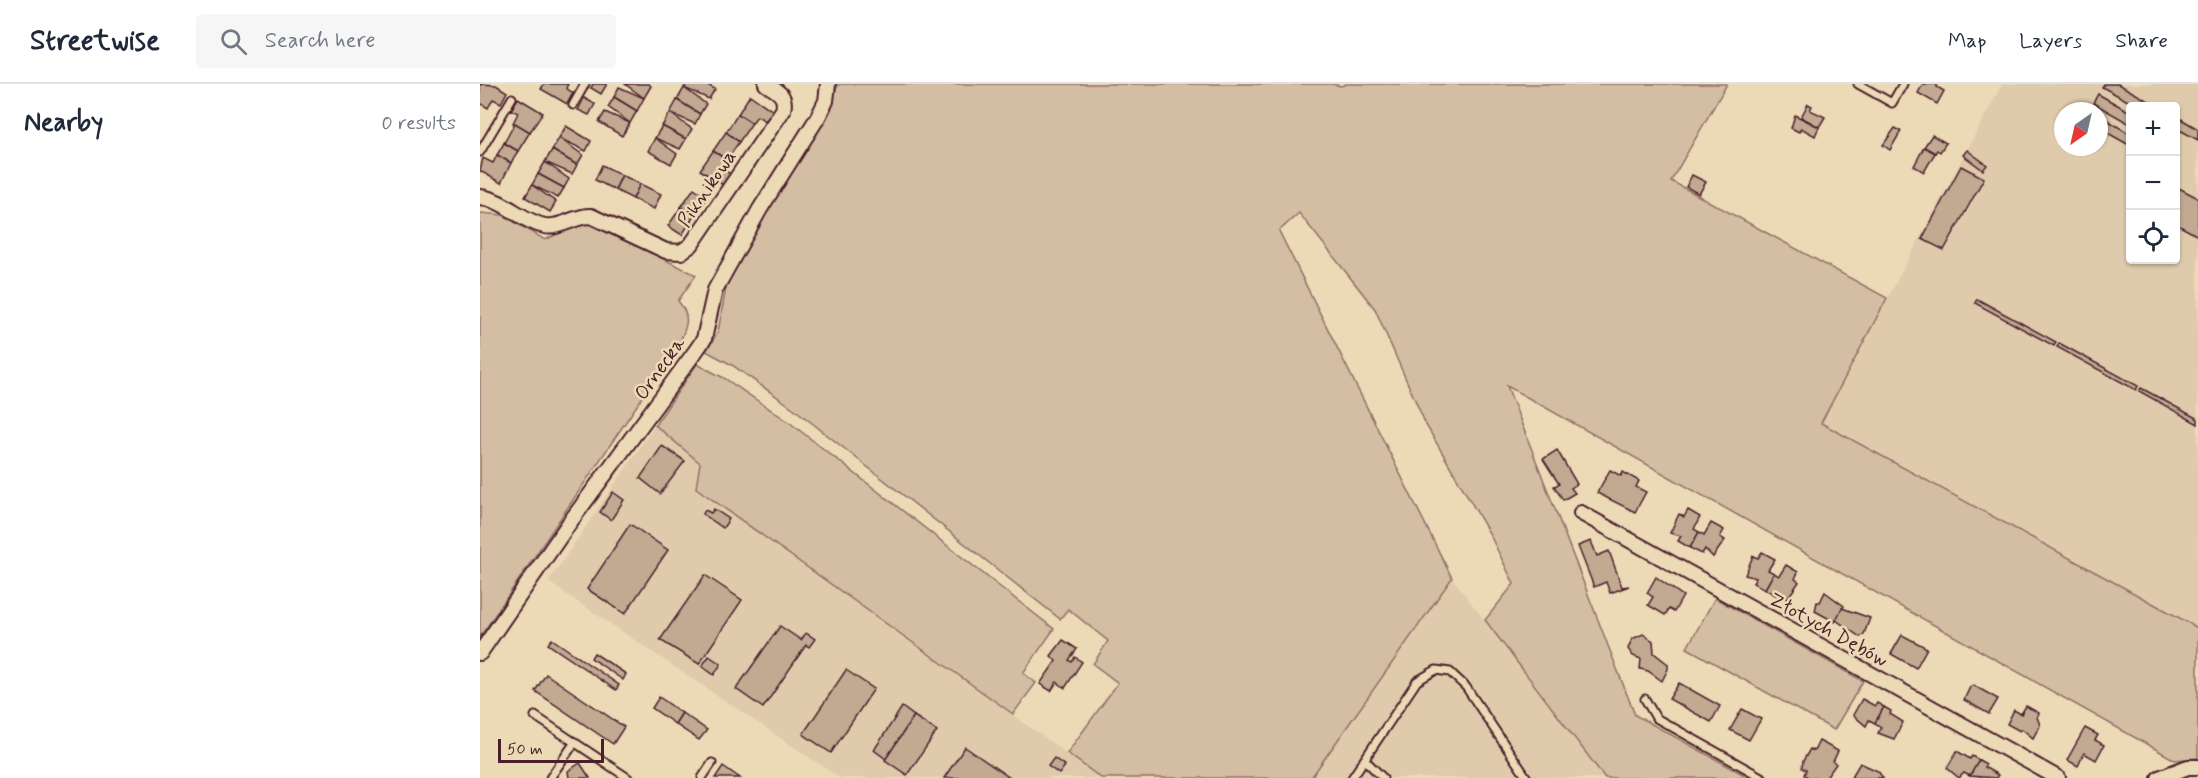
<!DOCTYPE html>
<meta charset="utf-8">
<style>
body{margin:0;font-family:Mynerve,sans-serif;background:#f6f6f7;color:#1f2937}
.controls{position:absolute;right:18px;top:18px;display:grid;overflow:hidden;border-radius:6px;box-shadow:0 2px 4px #0004}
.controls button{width:54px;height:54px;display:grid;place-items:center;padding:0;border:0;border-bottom:2px solid #e0e1e3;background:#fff;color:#1f2937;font:30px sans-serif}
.compass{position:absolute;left:1574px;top:18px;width:54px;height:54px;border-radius:50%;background:#fff;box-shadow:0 2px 4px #0004;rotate:214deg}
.scale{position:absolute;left:18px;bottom:15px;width:106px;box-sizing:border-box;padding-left:6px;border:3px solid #4a1f2b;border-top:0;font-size:16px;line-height:21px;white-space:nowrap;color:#4a1f2b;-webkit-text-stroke:4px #ecdab7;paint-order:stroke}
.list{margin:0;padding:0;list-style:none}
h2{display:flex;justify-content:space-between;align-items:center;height:78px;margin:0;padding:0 24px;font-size:26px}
h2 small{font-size:20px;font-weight:400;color:#747a83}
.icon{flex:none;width:33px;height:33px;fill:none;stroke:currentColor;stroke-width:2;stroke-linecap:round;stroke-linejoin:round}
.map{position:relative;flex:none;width:1718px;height:694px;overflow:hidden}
header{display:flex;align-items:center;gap:36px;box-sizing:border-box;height:84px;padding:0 30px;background:#fff;border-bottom:2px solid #e0e1e3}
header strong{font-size:28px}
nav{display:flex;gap:33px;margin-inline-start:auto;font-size:21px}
.search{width:420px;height:54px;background:#f6f6f7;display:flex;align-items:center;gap:15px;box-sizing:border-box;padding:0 21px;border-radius:6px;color:#747a83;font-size:22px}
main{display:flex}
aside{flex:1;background:#fff}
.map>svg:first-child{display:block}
.built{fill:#dfcbac;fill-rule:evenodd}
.green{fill:#d4bea3;stroke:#8f6e67;stroke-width:1.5}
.building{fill:#c1a992;stroke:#4a1f2b;stroke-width:1.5}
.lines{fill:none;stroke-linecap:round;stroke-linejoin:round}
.service-casing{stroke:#4a1f2b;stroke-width:11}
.minor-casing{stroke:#4a1f2b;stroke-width:18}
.service{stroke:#ecdab7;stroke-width:7}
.minor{stroke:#ecdab7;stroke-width:14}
.labels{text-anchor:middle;stroke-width:5;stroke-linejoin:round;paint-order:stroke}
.street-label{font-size:20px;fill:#4a1f2b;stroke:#ecdab7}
</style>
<header>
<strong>Streetwise</strong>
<div class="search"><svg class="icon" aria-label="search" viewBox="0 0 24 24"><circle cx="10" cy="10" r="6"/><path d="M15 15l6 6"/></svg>Search here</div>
<nav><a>Map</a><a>Layers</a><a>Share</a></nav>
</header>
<main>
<aside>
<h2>Nearby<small>0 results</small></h2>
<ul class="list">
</ul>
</aside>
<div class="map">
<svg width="1718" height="694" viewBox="0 0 1718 694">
<rect width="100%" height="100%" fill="#ecdab7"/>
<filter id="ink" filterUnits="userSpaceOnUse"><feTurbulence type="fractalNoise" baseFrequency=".0167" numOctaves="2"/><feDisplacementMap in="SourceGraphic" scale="12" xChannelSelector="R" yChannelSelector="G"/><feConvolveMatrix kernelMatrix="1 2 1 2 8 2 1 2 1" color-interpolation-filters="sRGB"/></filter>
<g filter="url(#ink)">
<g class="built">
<path d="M 1522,0 L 1718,0 L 1718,544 L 1341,339 ZM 1650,22 L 1696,22 L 1696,176 L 1650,176 ZM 1583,27 L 1619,27 L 1619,63 L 1583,63 Z"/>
<polygon points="175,341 220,379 216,404 621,694 360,694 68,498"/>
<polygon points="972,494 1066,616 1125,694 831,694"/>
</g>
<g class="green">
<polygon points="359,0 852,0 861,2 866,0 1247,0 1191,97 1407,214 1341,339 1718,544 1718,674 1695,676 1027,302 1155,631 1270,694 1125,694 1005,536 1034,500 1009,449 946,341 895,225 819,129 799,147 972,494 831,694 621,694 587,669 638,599 613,580 628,557 588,525 580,535 313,324 252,281 226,267 238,248 248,192"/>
<path d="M 0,129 L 23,131 L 65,156 L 103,138 L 114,140 L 216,191 L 198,217 C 211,232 207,241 200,258 L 0,553 Z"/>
<polygon points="217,280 244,294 309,338 574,545 543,589 556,599 533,630 216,404 220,379 175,341"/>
<polygon points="1235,514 1383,597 1354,646 1207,564"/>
</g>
<g class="building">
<polygon points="0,0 16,1 27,8 21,19 13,15 8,24 0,19"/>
<polygon points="64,0 88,0 86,4 93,9 87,20 61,5"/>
<polygon points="113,0 127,0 121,10 111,4"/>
<polygon points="145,0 169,0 171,2 164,14"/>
<polygon points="207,0 226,0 235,5 229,15 204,4"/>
<polygon points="1443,0 1457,0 1457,3 1464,7 1457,20 1438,9"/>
<polygon points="1624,0 1638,0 1678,22 1657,22 1622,3"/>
<polygon points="139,3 164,14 157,27 134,13"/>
<polygon points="204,4 226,20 220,30 197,16"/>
<polygon points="1618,10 1650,28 1650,40 1613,19"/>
<polygon points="270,11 293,27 286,37 277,32 272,39 258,30"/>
<polygon points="134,13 157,27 150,39 128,23"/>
<polygon points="38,14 63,29 50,48 33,39 38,29 31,26"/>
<polygon points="104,14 115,20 109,31 98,26"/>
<polygon points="197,16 220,30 215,40 190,29"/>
<polygon points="1328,20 1332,22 1330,26 1345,33 1339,43 1321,33"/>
<polygon points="125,28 150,39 142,52 119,38"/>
<polygon points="190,29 212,45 206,55 182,42"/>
<polygon points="258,30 272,39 259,58 246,48"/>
<polygon points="1315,31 1339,43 1335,52 1321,44 1319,48 1311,44"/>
<polygon points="1619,31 1650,50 1649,61 1619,44"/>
<polygon points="1696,32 1718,45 1718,56 1696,44"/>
<polygon points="35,39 50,48 38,67 24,59"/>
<polygon points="86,42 111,57 106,67 79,54"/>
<polygon points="182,42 206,55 200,65 175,54"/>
<polygon points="1415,44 1421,47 1410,66 1403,61"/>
<polygon points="246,48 259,58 247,76 233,67"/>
<polygon points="1452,51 1466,59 1460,68 1457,66 1455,69 1444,63"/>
<polygon points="79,54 103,71 97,81 72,66"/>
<polygon points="175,54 197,70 191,80 168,67"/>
<polygon points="24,59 38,67 31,79 17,71"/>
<polygon points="1444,63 1455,69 1444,88 1434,82"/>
<polygon points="72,66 97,81 92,90 65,78"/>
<polygon points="1487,66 1507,81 1503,86 1483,71"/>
<polygon points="233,67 247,76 242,84 250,90 243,101 220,86"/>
<polygon points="17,71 31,79 21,99 0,87 3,74 13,79"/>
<polygon points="65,78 89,95 84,104 58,90"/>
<polygon points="122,81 142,91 135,106 115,96"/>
<polygon points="1481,82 1504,94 1464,166 1442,155"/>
<polygon points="58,90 84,104 78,114 52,101"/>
<polygon points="142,91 160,100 153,115 135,106"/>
<polygon points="1212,91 1226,98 1219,110 1206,103"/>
<polygon points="160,100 181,110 174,125 153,115"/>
<polygon points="52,101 76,118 70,128 45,113"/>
<polygon points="1697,103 1718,114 1718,152 1696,140"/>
<polygon points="214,104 227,113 214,132 201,123"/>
<polygon points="201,123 214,132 202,151 188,142"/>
<polygon points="1497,215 1576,258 1574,262 1495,219"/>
<polygon points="1579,259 1658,302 1656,306 1577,263"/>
<polygon points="1661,304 1718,335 1718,340 1659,307"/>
<polygon points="182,362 205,377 180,410 160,394"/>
<polygon points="1077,366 1097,400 1091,404 1095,409 1083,416 1074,402 1079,400 1063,375"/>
<polygon points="1130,386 1141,392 1143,388 1159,397 1156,403 1166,408 1155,428 1117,409"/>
<polygon points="133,408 144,416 131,436 120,428"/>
<polygon points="234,425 249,435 243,444 223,430 225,426 231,429"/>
<polygon points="1208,426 1220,433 1214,445 1219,448 1210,464 1198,457 1201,452 1190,449 1199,430 1204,433"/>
<polygon points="1231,439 1244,446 1240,453 1245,456 1233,473 1225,465 1222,470 1210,464 1219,448 1224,451"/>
<polygon points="150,440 188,466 145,530 107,505"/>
<polygon points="1111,457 1117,472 1129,467 1142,503 1149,502 1130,509 1126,498 1114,503 1098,462"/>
<polygon points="1282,468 1295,475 1288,486 1294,489 1285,505 1273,499 1276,494 1265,491 1273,472 1278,474"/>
<polygon points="1306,481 1318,488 1315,495 1319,498 1307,515 1299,507 1297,512 1285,505 1294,489 1299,492"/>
<polygon points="225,491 262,516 219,580 180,556"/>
<polygon points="1176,493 1203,512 1194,528 1189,525 1185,531 1168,521 1173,513 1167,509"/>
<polygon points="1345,508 1364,522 1355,538 1335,527 1337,518 1340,518"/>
<polygon points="1362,524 1390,534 1384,550 1380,553 1356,536"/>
<polygon points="300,542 321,556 326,549 335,555 329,563 326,561 283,624 256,605"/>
<polygon points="1163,550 1173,557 1174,569 1188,580 1188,585 1182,597 1168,587 1160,585 1161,575 1153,572 1148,565 1152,555"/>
<polygon points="1422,551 1447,564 1436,584 1411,570"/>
<polygon points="72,555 139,601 136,606 68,560"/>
<polygon points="583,556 597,565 589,576 592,578 595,573 602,578 585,604 577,598 571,607 560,600 576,577 571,572"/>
<polygon points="114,569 146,590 143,596 111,574"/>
<polygon points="229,572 241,580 234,591 222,582"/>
<polygon points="366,586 394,605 351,669 323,650"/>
<polygon points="66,590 144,643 133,660 55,607"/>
<polygon points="1199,599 1240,622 1231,638 1189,615"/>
<polygon points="1493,601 1518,615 1509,630 1484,616 1490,603"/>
<polygon points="179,613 202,629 195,640 172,624"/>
<polygon points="1382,615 1395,622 1397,619 1404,623 1395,639 1389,636 1386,642 1373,631"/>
<polygon points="1546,622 1559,629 1557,633 1560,641 1553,654 1542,645 1540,647 1527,640 1534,626 1541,630"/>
<polygon points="422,623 434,632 406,675 394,666"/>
<polygon points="1404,623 1411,627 1410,630 1423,638 1414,655 1398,649 1401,643 1395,639"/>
<polygon points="1262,625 1281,635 1269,656 1250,646"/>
<polygon points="202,629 227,646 219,656 195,640"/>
<polygon points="434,632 457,647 427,691 405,676"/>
<polygon points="1605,644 1618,651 1615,656 1624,661 1616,676 1604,669 1598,682 1587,676"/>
<polygon points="1339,657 1358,667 1353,678 1356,680 1346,694 1330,694 1324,691 1326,686 1322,684 1323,677 1330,665 1334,667"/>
<polygon points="485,663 530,694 464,694"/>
<polygon points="1477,667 1490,675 1492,672 1499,676 1490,692 1484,689 1479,694 1467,684"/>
<polygon points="574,674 585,682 579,690 568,682"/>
<polygon points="1499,676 1506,680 1504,683 1518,691 1516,694 1490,692"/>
<polygon points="100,679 110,694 89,694 88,687"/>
<polygon points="1380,679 1398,687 1403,694 1371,694"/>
<polygon points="243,682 260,694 235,694"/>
</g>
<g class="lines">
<g class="service-casing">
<g id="service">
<polyline points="1378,0 1412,19 1423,0"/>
<polyline points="93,21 105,0"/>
<polyline points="0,68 32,14"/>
<polyline points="1165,615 1176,634 1283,694"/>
<polyline points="55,632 148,694"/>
<polyline points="885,676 903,694"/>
<polyline points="70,694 95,658"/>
<polyline points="222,694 232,679"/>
<polyline points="872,694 937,597 956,586 970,588 986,603 1047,694"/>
</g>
</g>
<g class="minor-casing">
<g id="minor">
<path d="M 0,113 C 26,116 42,138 65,142 C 81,145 95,131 111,132 L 186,167 L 201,168 L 211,161 L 303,26 C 307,11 297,7 286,0"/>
<polyline points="1101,429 1578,694"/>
<polyline points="0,569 90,438 215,268 224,255 235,206 280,125 338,33 346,17 348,0"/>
<polyline points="1679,694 1708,683 1718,683"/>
</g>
</g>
<use href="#service" class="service"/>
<use href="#minor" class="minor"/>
</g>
</g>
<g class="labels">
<g class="street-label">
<text transform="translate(226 104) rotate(-56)" y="7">Piknikowa</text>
<text transform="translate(179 284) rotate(-55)" y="7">Ornecka</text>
<text transform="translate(1349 545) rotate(29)" y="7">Złotych Dębów</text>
</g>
</g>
</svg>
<div class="controls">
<button>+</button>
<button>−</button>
<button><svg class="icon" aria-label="locate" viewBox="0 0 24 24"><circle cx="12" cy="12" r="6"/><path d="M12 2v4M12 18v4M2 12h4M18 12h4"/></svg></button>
</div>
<svg class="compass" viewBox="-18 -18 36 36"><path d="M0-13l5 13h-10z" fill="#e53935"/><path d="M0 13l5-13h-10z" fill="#747a83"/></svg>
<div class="scale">50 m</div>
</div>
</main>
